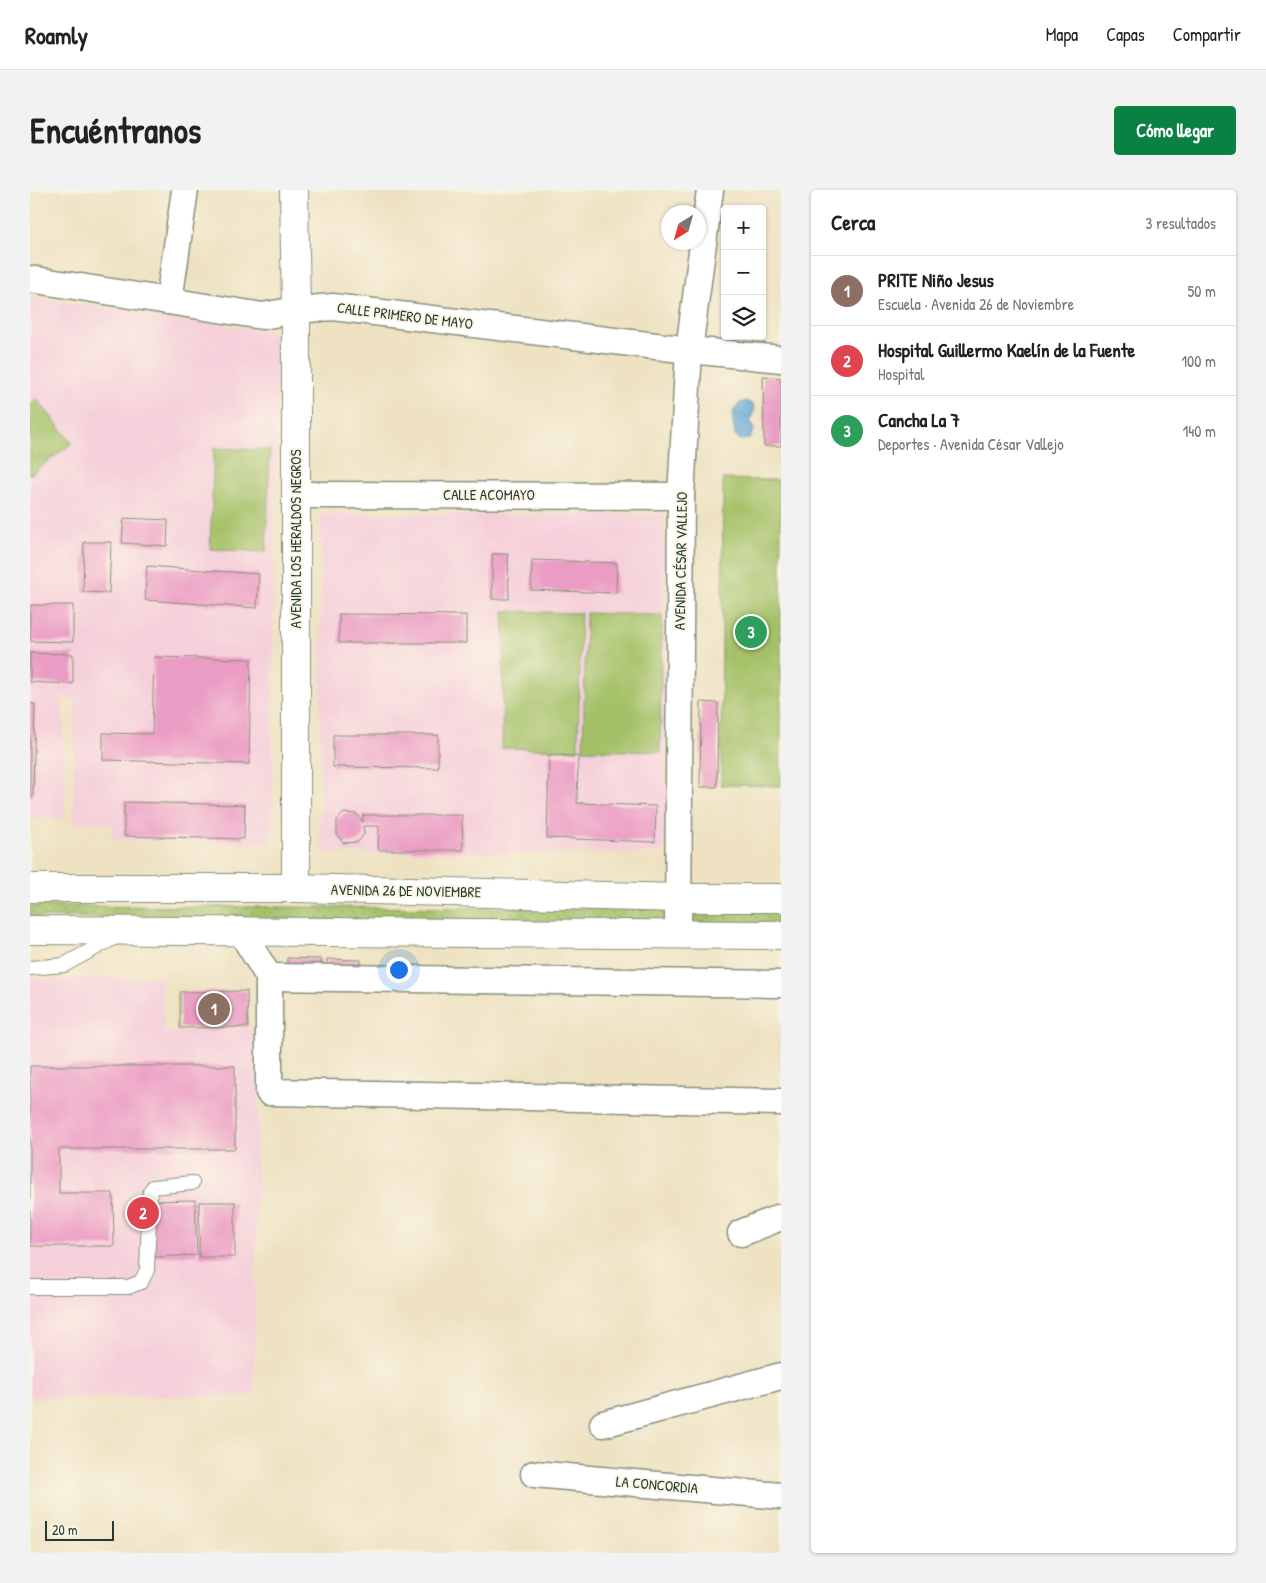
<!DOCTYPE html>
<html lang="es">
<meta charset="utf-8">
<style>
body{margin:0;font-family:"Patrick Hand",sans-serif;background:#f2f2f2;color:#222}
.controls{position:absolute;right:15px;top:15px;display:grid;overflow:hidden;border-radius:5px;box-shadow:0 1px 4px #0004}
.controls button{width:45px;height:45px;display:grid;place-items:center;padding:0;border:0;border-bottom:1px solid #e0e0e0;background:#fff;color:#222;font:25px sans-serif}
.compass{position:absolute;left:631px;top:15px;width:45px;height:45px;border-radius:50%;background:#fff;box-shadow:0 1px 4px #0004;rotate:217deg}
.scale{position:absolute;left:15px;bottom:12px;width:69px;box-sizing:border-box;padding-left:5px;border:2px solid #1f3d34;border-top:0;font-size:14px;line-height:18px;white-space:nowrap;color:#1f3d34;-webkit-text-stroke:4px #fcf5e5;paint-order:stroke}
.you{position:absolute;left:368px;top:779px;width:18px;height:18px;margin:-12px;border:4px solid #fff;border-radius:50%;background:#1a73e8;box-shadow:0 0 0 8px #1a73e833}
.badge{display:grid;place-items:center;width:32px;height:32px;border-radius:50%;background:#0b8043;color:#fff;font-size:16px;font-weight:700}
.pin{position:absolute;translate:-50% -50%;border:2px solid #fff;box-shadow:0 1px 5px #0006}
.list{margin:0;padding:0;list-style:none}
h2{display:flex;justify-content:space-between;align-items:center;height:65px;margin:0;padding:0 20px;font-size:21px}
h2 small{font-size:16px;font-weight:400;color:#767676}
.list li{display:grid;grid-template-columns:32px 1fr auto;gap:15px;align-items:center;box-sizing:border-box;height:70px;padding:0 20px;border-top:1px solid #e0e0e0}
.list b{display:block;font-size:19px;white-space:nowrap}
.list p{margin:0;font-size:16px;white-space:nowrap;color:#767676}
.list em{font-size:16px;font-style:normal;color:#767676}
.icon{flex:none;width:28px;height:28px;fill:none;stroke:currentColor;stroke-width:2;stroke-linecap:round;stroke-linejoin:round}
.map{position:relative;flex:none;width:751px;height:1363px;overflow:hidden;border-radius:5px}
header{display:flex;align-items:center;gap:30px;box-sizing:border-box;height:70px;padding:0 25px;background:#fff;border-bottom:1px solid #e0e0e0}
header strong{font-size:24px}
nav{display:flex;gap:28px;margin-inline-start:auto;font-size:18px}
.intro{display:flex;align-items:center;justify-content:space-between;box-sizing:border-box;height:120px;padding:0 30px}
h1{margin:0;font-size:35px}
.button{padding:12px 22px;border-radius:5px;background:#0b8043;color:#fff;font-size:18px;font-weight:700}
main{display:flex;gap:30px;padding:0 30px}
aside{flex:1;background:#fff;border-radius:5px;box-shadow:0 1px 4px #0004}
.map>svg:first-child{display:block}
.built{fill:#f5cfda}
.grass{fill:url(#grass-dots);stroke:#627f4e}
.pitch{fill:#a4c168;stroke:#627f4e}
.water{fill:url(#water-ripples);stroke:#3f7184}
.building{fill:#eb9cc4}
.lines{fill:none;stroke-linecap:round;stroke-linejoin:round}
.service-casing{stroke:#86907b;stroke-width:16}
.minor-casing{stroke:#86907b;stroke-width:29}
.tertiary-casing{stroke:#86907b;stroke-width:30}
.secondary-casing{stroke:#86907b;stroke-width:30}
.service{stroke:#fff;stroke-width:14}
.minor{stroke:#fff;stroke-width:26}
.tertiary{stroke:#fff;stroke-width:28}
.secondary{stroke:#fff;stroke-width:28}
.labels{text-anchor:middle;stroke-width:4;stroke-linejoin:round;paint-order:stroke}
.street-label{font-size:15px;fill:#1f3d34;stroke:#fcf5e5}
</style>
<header>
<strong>Roamly</strong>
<nav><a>Mapa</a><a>Capas</a><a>Compartir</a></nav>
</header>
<div class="intro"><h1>Encuéntranos</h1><a class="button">Cómo llegar</a></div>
<main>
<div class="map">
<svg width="751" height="1363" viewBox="0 0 751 1363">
<defs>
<pattern id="grass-dots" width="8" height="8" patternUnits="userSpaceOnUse" patternTransform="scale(1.25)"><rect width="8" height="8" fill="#a4c168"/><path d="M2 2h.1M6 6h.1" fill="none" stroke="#859e56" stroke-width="1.8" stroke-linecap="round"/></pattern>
<pattern id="water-ripples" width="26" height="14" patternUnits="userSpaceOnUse" patternTransform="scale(1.25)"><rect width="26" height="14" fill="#5fa5d5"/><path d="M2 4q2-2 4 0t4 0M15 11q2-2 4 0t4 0" fill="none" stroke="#4e88ae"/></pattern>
</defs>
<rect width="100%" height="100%" fill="#fcf5e5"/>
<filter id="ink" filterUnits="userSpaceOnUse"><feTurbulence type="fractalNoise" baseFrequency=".02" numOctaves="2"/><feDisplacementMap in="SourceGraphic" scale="10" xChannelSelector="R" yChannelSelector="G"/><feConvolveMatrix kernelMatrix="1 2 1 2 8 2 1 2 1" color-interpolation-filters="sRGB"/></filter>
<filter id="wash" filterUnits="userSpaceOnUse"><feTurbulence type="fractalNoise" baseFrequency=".0096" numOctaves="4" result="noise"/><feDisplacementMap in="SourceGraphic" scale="20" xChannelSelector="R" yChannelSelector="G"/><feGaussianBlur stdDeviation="1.12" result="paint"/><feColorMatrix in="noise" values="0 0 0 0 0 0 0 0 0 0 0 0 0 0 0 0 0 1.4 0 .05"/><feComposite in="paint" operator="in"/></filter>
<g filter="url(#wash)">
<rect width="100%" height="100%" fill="#eee2c2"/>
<g class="built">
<polygon points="0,107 248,143 244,326 242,653 82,650 83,634 43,632 45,508 33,509 35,628 0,628"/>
<polygon points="291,324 634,324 637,655 629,663 297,663 290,657"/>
<polygon points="131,787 134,842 229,838 224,1205 0,1208 0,789"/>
</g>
<polygon class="grass" points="0,716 751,719 751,733 0,727"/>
<g class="pitch">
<polygon points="7,209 42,253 0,285 0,214"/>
<polygon points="184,258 240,260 236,362 180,359"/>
<polygon points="693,289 751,290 751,596 691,595"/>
<polygon points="474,421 551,423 548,560 472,558"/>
<polygon points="556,423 632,425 630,562 553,560"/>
</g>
<path class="water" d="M 716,211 L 722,214 L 725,218 L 720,231 L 723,235 L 724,240 L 719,249 L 711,250 L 705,246 C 703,232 698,215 716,211 Z"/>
<g id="blocks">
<g class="building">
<polygon points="733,186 751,188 751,256 734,256"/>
<polygon points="94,328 138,330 137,356 92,353"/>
<polygon points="54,352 81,352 79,403 53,402"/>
<polygon points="462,364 478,364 479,409 462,409"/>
<polygon points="502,370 587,373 586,403 501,400"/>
<polygon points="117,376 229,384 227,418 115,410"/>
<polygon points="0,415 43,415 43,452 0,451"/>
<polygon points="309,424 436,425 436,453 309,453"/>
<polygon points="0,463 43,464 43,494 0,492"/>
<polygon points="124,467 221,469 219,574 73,570 73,543 122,544"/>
<polygon points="671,512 688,513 687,597 670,597"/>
<polygon points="0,513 5,514 3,607 0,607"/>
<polygon points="303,545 408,545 408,578 303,577"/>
<polygon points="519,565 548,566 547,613 626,616 625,652 517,648"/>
<polygon points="94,612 215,615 214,649 94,646"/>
<polygon points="314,623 327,624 333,632 333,625 432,625 433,660 348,660 349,636 333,636 334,644 328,652 313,653 307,644 307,630"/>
<polygon points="257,768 291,769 291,775 257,775"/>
<polygon points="297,769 331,770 331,776 297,775"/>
<polygon points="217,801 218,837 150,838 150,802"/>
<polygon points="0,876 205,876 205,959 29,959 29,1003 83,1003 84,1056 0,1056"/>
<polygon points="165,1010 167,1065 123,1067 120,1011"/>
<rect x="169" y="1012" width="36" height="55"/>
</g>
</g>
</g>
<g filter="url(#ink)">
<use href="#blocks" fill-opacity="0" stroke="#86907b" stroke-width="1"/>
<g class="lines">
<g class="service-casing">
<g id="service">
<polyline points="0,778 34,775 89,745"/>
<polyline points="0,1097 98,1097 111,1092 117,1080 120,1002 123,997 162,993"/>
</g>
</g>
<g class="minor-casing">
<g id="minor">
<polyline points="0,89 232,126 266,120 303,117 659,160 751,169"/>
<polyline points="139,111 155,0"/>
<polyline points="267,305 651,306"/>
<polyline points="210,740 239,787 239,902 751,912"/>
<polyline points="648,744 651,306 659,160 680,0"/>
<polyline points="239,787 751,794"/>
<polyline points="711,1043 751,1027"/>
<polyline points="573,1234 751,1186"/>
<polyline points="504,1284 751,1306"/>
</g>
</g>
<g class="tertiary-casing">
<polyline id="tertiary" points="264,0 266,120 266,698"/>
</g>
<g class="secondary-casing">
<g id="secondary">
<polyline points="0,698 266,698 649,708 751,708"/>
<polyline points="0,740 751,745"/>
</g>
</g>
<use href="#service" class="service"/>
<use href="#minor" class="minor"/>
<use href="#tertiary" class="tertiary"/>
<use href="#secondary" class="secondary"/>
</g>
</g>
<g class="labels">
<g class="street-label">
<text transform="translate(375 126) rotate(7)" y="5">CALLE PRIMERO DE MAYO</text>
<text x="459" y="310">CALLE ACOMAYO</text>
<text transform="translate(266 349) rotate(-90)" y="5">AVENIDA LOS HERALDOS NEGROS</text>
<text transform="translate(651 371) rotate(-89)" y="5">AVENIDA CÉSAR VALLEJO</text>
<text transform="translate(376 701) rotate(1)" y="5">AVENIDA 26 DE NOVIEMBRE</text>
<text transform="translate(627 1295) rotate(5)" y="5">LA CONCORDIA</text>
</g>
</g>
</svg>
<div class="controls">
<button>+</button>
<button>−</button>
<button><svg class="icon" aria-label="layers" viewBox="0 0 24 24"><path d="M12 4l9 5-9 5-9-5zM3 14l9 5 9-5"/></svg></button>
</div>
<svg class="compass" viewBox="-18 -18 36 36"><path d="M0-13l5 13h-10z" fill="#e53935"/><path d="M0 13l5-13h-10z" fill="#767676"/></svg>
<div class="scale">20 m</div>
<div class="you"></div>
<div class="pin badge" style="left:184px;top:819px;background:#8d6e63">1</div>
<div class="pin badge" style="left:113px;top:1023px;background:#e0444e">2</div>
<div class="pin badge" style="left:721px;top:442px;background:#2e9e5b">3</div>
</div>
<aside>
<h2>Cerca<small>3 resultados</small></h2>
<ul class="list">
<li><span class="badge" style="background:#8d6e63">1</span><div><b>PRITE Niño Jesus</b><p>Escuela · Avenida 26 de Noviembre</p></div><em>50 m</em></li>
<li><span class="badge" style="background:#e0444e">2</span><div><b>Hospital Guillermo Kaelín de la Fuente</b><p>Hospital</p></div><em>100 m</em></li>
<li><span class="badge" style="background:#2e9e5b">3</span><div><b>Cancha La 7</b><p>Deportes · Avenida César Vallejo</p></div><em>140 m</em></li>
</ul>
</aside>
</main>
